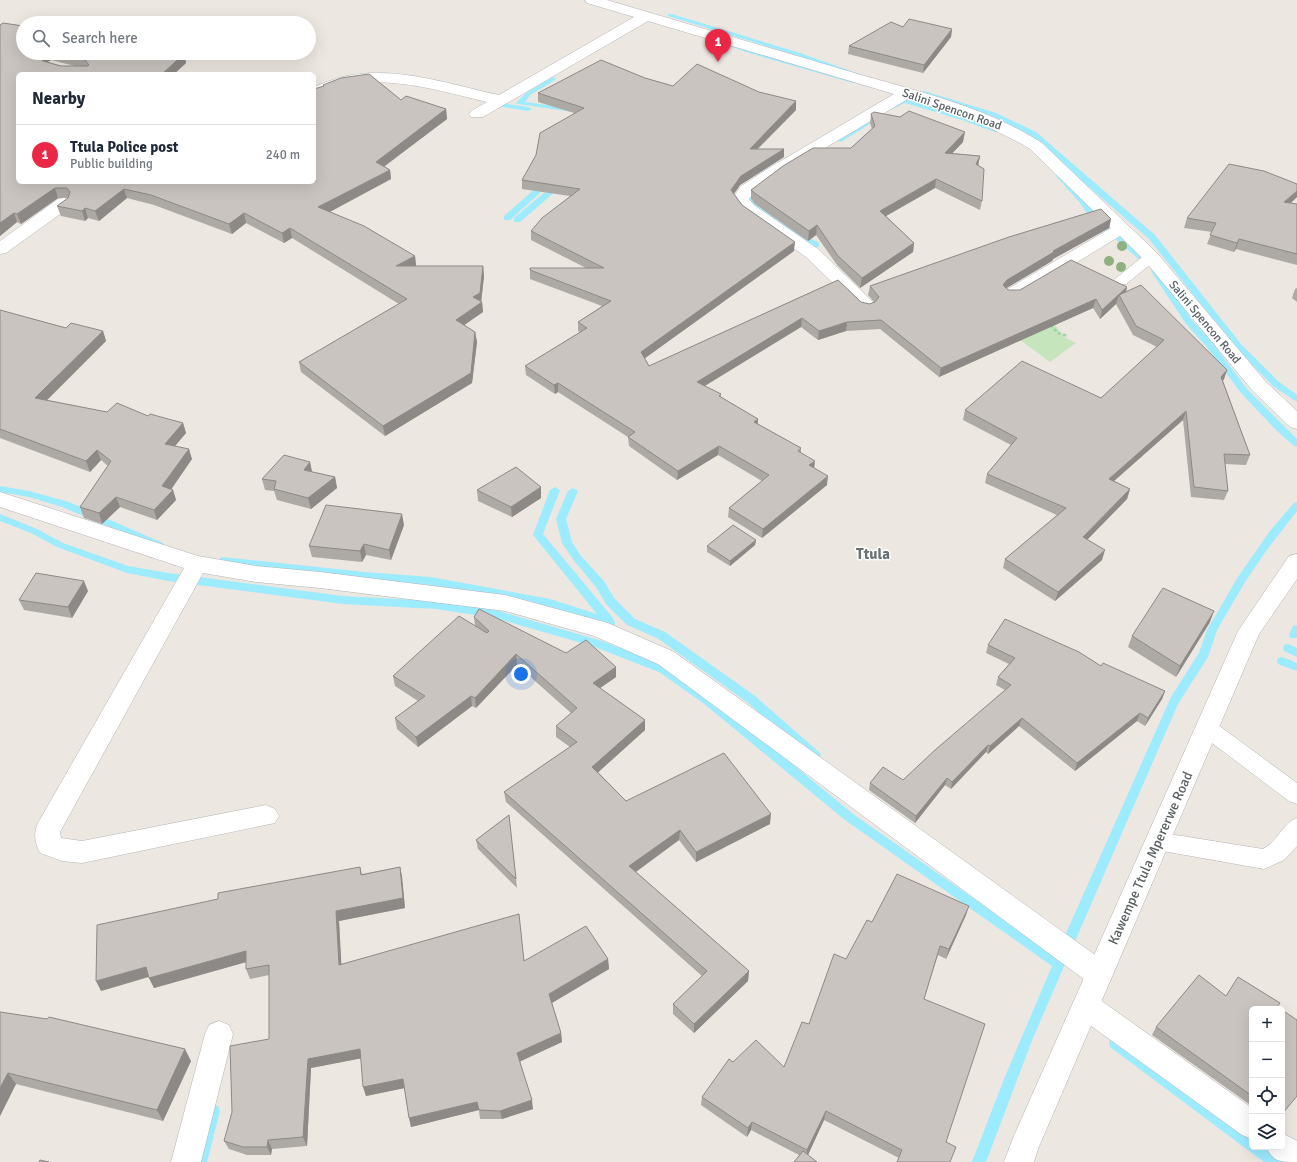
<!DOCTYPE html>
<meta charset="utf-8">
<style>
body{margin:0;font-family:Signika,sans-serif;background:#f6f6f7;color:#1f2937}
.controls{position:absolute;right:12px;bottom:12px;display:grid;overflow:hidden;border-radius:6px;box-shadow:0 4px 16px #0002}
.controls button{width:36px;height:36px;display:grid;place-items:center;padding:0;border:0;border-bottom:1px solid #e0e1e3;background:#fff;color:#1f2937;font:20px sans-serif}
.you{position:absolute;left:521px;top:674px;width:14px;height:14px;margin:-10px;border:3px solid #fff;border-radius:50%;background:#1a73e8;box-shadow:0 0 0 6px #1a73e833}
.badge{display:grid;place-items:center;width:26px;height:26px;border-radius:50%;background:#ea2845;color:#fff;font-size:13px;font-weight:700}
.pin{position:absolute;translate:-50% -33px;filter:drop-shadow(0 1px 2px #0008)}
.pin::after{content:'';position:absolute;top:21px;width:14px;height:12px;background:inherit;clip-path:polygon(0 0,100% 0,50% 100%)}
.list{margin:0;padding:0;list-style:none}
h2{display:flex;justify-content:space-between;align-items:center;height:52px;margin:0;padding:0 16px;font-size:17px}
h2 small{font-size:13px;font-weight:400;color:#747a83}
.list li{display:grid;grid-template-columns:26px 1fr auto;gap:12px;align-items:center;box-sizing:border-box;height:60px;padding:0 16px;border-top:1px solid #e0e1e3}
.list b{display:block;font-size:15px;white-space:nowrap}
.list p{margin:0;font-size:13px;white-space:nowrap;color:#747a83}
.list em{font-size:13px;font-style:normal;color:#747a83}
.icon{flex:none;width:22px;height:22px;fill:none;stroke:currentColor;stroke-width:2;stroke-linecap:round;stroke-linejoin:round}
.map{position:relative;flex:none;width:1297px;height:1162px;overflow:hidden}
.search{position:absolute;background:#fff;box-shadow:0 4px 16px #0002;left:16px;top:16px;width:300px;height:44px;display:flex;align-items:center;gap:10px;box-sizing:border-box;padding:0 14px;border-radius:22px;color:#747a83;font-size:15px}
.panel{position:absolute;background:#fff;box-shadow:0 4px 16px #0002;left:16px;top:72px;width:300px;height:112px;border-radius:6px}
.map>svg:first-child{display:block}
.green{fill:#c5e5bc}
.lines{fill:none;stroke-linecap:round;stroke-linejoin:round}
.stream{fill:#9debff;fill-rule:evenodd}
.service-casing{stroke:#b1b5b8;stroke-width:1}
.minor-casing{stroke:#b1b5b8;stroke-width:1}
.tertiary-casing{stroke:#b1b5b8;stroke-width:1}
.path{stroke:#9fd7a0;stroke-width:2.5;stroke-dasharray:3.5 2;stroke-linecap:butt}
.service{fill:#fff;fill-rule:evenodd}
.minor{fill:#fff;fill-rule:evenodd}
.tertiary{fill:#fff;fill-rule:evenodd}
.tree{fill:#8fb181}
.wall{fill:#ada9a4;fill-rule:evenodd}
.shaded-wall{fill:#8d8986}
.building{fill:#c9c4bf;stroke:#8d8986}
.labels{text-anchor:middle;stroke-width:3;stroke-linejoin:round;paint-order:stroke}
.far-street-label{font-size:12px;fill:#595f61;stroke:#fff}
.street-label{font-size:14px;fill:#595f61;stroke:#fff}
.neighbourhood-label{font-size:15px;font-weight:bold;fill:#6a7173;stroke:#fff}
</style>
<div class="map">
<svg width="1297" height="1162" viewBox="0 0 1297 1162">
<rect width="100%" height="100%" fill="#ece7e0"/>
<polygon class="green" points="1045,312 1064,337 1076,343 1050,362 985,314"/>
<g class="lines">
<g class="stream">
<polygon points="668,14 672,14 800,53 871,78 866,79 796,55 668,16"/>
<polygon points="727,43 731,43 858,82 853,83 749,53 727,45"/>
<polygon points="553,77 556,79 555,80 530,95 525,102 577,109 580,109 580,113 518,104 516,103 526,93"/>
<polygon points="924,91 996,113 1036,132 1155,235 1241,344 1279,382 1297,395 1297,402 1273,386 1235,347 1149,239 1030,136 991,116 922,94 922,92"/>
<polygon points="904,99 968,116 1002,130 995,132 962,120 905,103 892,109 888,107"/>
<polygon points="499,103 528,107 532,109 528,111 497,106 497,104"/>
<polygon points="866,120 873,122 841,142 834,140"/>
<polygon points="1056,172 1062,172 1086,199 1095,212 1148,258 1148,262 1142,262 1089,216 1080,203 1056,176"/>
<polygon points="545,180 548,180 552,182 510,220 504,220 504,216"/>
<polygon points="556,183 559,183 563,185 520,222 514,222 514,218"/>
<path d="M 751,192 L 757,192 L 758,194 L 756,197 C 767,219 798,231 819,243 L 819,247 L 813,247 C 791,234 760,221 748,197 Z"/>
<polygon points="1152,269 1158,269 1192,320 1212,342 1247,389 1297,439 1297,447 1294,446 1276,430 1241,393 1206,346 1186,324 1151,271"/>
<polygon points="0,486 29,491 69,502 163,543 165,545 160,548 157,547 62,507 29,497 0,492"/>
<polygon points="555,487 560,490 543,534 613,618 615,623 614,626 610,627 582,616 550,607 431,585 365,580 222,565 217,561 222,557 365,572 431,577 550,599 597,614 533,535 550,490"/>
<polygon points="573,488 578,491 566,519 572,542 581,556 604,581 614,598 635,619 665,632 755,696 819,752 821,755 819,758 815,759 811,758 747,702 657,638 627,625 606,604 596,587 575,562 562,543 556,519 568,491"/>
<polygon points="1297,502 1297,511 1266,551 1245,582 1217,630 1208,657 1178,704 1033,1038 986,1162 972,1162 1004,1079 1052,966 845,820 703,703 659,672 592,646 495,618 436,609 343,604 168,581 127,573 57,547 31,533 0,521 0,514 37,529 63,543 128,566 168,573 343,596 436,601 495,610 599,640 667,666 711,697 853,814 1056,956 1171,697 1199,653 1207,630 1238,577 1270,531 1294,503"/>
<polygon points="1297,625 1297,638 1290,638 1289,635 1293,626"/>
<polygon points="1288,644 1297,648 1297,657 1284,651 1283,648 1284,645"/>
<polygon points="1282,657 1297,663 1297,671 1278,664 1277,661 1278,658"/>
<path d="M 1115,1037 L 1252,1137 L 1252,1147 C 1264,1147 1276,1149 1282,1162 L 1264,1162 L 1110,1047 L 1109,1043 L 1110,1039 Z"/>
<polygon points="213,1105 218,1106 220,1111 207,1162 193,1162 206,1111 208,1106"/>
</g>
<g class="service-casing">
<g id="service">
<polygon points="1151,252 1156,254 1159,257 1156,260 1126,284 1116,284 1113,281 1116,278 1146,254"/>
<polygon points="1207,720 1214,722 1297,783 1297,804 1289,801 1200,734 1197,728 1200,722"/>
<path d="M 1297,818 L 1297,846 L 1284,860 L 1264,869 L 1157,850 L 1149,848 L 1146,841 L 1149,834 L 1157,832 L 1263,849 C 1278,841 1283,823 1297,818 Z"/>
</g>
</g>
<g class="minor-casing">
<g id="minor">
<path d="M 585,0 L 607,0 C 690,25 774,49 858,74 C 920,92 986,107 1042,143 L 1157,253 L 1266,382 L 1297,411 L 1297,429 L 1290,427 L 1252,390 L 1145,261 L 1120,236 L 1018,298 L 1012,299 L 1006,298 L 1003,294 L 1006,290 L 1111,228 L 1030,149 L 1020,143 L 976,121 L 908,99 L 781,174 L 753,194 L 749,199 L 754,205 L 818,249 L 873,302 L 876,306 L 873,310 L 867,312 L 861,310 L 806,257 L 742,213 L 732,199 L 741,186 L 769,168 L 894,94 L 648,21 L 483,117 L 471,117 L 469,114 L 471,111 L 487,102 C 444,92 397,77 352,84 C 339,86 327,93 314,97 L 314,87 C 326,82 339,77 352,75 C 401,67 452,85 499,95 L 634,17 L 587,3 Z"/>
<polygon points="64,198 70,199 72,203 70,207 6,253 0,254 0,241 58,199"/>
<path d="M 0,492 L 198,556 L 256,566 L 320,572 L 505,595 L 608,623 L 674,652 L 1109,965 L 1113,974 L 1109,983 L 1099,986 L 1089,983 L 658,664 L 594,636 L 505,611 L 320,588 L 256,582 L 203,573 L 60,832 L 61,838 L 82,841 L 266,805 L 275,809 L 279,816 L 275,823 L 82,863 L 62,861 L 40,853 C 35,843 33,834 38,823 L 184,568 L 0,507 Z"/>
<polygon points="1086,993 1096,997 1252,1108 1252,1139 1242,1135 1076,1015 1072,1006 1076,997"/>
<polygon points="219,1021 229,1025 233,1034 201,1162 171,1162 205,1034 209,1025"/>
<path d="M 1282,1133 L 1297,1141 L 1297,1162 C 1279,1162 1274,1162 1266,1147 L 1282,1147 Z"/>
</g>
</g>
<g class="tertiary-casing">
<polygon id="tertiary" points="1297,554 1297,579 1259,634 1038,1149 1034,1162 1004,1162 1013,1138 1238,631 1289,556"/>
</g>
<polyline class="path" points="1050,325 1058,333 1068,336"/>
<use href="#service" class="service"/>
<use href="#minor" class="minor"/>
<use href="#tertiary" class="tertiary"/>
</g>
<g class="tree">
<circle cx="1122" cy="246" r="5"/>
<circle cx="1109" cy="261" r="5"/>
<circle cx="1121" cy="267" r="5"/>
</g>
<g class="wall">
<path d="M 3,23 L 23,26 L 23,53 L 177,53 L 184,54 L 186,63 L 174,74 L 18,74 L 18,182 L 314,182 L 314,89 L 323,87 L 323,85 L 341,78 L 369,74 L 401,100 L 406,96 L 446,109 L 447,119 L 384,166 L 390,170 L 391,179 L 330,212 L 364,226 L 415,256 L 416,266 L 415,266 L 483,266 L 484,276 L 481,302 L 482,302 L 483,312 L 464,325 L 475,332 L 477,342 L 472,383 L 385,436 L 301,372 L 299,362 L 399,304 L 292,238 L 284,243 L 246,223 L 232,234 L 154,205 L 127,198 L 99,221 L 88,218 L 85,221 L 61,216 L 57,206 L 68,198 L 58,198 L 21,224 L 17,222 L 0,236 L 0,25 ZM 51,60 L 75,66 L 61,66 L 47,62 Z"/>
<polygon points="903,27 952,29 951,37 923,73 848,54 849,46"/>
<polygon points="645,78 673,86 796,110 758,149 784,157 740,185 734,194 742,205 794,251 645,358 649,366 838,280 861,302 869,304 874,302 868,295 870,286 1111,219 1109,228 1053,259 1052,261 1006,288 1008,290 1020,290 1127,287 1126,292 1227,370 1224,379 1223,381 1250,455 1246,465 1225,464 1228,491 1224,500 1191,497 1183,420 1114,481 1130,489 1127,499 1087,540 1102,560 1055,601 1003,568 1005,559 1057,515 985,483 987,474 1011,445 963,420 965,410 1101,398 1157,347 1133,335 1116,304 1100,319 1093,308 939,377 880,329 846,331 818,340 801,327 705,386 721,394 721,397 758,419 758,424 801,448 801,453 814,468 827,485 762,538 728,517 729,508 762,481 718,455 677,480 629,446 628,437 558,392 555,394 526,375 525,366 580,332 578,331 578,322 602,306 530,279 530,270 586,268 531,240 531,231 570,196 522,189 522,180 574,113 538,102 538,93"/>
<polygon points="871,114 963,142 952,153 980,156 978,166 982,201 980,210 935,188 886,216 914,243 913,252 860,288 837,265 816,235 808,241 755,204 751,199 751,190 851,148 872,129 870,123"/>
<polygon points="1297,197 1291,203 1297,204 1297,265 1236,249 1234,252 1207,244 1212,232 1184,228 1187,218"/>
<polygon points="1297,288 1297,302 1292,298 1295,289"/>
<polygon points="0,310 66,328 103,331 106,341 47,400 107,412 148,416 183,423 186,433 175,446 192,459 171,489 173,490 176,500 157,520 120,507 102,524 84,518 80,507 108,466 101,460 90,472 0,438"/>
<polygon points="310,462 312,472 335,477 337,488 311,509 277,500 274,491 265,490 262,479"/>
<polygon points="541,487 541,498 512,517 478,501 477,490"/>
<polygon points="404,525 391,560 366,555 362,562 312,557 309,546"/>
<polygon points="756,540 755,545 730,566 707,552 707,546"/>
<polygon points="88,591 72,618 24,610 19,600"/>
<polygon points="474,617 566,653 616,677 600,688 645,720 645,730 598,772 626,801 770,824 696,862 679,840 636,872 749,971 748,981 694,1033 673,1014 673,1004 702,976 506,802 504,792 570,747 556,737 556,726 571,713 517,665 476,708 472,706 418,747 397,729 395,718 418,701 395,686 393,676 475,626"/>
<polygon points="1210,622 1176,677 1128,647 1132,636"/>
<polygon points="988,645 1101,666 1165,691 1162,699 1145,726 1137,721 1075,771 1019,726 988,754 986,752 951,789 945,785 915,823 869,790 870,783 903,780 1005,690 996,685 998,677 1009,664 986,653"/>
<polygon points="509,815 517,888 478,849 476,840"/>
<polygon points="360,867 362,874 400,867 402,877 405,908 339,921 341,965 608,959 609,969 552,1003 561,1033 562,1042 520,1061 533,1109 502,1119 480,1119 479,1110 411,1127 404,1088 366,1096 361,1058 311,1068 307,1146 272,1149 271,1155 247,1155 229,1149 224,1141 269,1039 269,975 250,979 246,969 246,962 154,988 149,977 101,991"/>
<polygon points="966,915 946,959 938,955 924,999 946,1142 899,1158 824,1120 808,1155 799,1155 751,1130 747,1137 701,1105 702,1097 733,1062 784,1067 846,959 872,922"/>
<polygon points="1226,996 1252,1009 1252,1106 1152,1035 1156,1027"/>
<polygon points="0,1012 191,1061 163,1121 16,1084 0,1116"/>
</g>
<g class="shaded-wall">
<polygon points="952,29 951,37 923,73 924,65"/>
<polygon points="43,53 49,53 51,60 42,65 39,56"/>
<polygon points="184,54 186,63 174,74 162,74"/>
<polygon points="796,101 796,110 749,157 750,149"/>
<polygon points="446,109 447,119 377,172 376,162"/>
<polygon points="965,132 963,142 944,162 945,153"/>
<polygon points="784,149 784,157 740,185 730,199 731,190 741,176"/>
<polygon points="980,156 978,166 976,164"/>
<polygon points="390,170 391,179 320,217 318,207"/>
<polygon points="936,179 935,188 879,220 880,211"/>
<polygon points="55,188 58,198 21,224 17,214"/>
<polygon points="124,189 127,198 99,221 95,211"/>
<polygon points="1297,191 1297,197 1281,211 1284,202"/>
<polygon points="85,208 88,218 85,221 82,211"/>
<polygon points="14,213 17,222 0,236 0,223"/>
<polygon points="244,213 246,223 232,234 229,224"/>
<polygon points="1111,219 1109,228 1053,259 1052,261 1005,289 1003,285 1007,280 1053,251"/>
<polygon points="817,225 816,235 808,241 809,231"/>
<polygon points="290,228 292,238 284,243 282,233"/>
<polygon points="1239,239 1236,249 1234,252 1237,243"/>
<polygon points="795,242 794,251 641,361 641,352"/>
<polygon points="914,243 913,252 860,288 862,278"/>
<polygon points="415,256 416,266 398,276 396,266"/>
<polygon points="483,266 484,276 481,303 473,297"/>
<polygon points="1127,287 1125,296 1119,295 1116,304 1100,319 1102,310"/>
<polygon points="1096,299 1093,308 939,377 941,368"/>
<polygon points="482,302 483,312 457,330 456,320"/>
<polygon points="802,318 801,327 696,391 697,382"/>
<polygon points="847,322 846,331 818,340 819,331"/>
<polygon points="103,331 106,341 39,408 35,398"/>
<polygon points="475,332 477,342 472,383 385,436 383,426"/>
<polygon points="1227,370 1224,379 1218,387 1221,377"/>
<polygon points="558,383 558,392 555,394 554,385"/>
<polygon points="1186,411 1183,420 1106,488 1109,479"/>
<polygon points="758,419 757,428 754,422"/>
<polygon points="183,423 186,433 168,454 165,444"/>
<polygon points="719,446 718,455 677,480 678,471"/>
<polygon points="189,449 192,459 166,497 162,486"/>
<polygon points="97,450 101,460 90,472 86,461"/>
<polygon points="815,461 814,470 809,465"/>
<polygon points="310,462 312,472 304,470"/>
<polygon points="828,476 827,485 762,538 763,529"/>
<polygon points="335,477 337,488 311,509 308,498"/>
<polygon points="541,487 541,498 512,517 511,507"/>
<polygon points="1130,489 1127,499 1080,547 1083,537"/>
<polygon points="173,490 176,500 157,520 154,510"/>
<polygon points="116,497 120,507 102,524 99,513"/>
<polygon points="402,514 404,525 391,560 389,550"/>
<polygon points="756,540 755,545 730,566 730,561"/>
<polygon points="364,544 366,555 362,562 360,551"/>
<polygon points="1105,550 1102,560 1055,601 1058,592"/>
<polygon points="84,581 88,591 72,618 68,607"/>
<polygon points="1214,611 1210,622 1176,677 1180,666"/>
<polygon points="516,654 517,665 476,708 475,698"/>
<polygon points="616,667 616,677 593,693 593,683"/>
<polygon points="1165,691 1162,699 1145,726 1148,718"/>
<polygon points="471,696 472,706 418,747 416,737"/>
<polygon points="1140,713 1137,721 1075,771 1077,763"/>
<polygon points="1022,718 1019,726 988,754 990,746"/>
<polygon points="645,720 645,730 593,777 592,767"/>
<polygon points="988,745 986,752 951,789 952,782"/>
<polygon points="947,778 945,785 915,823 916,816"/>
<polygon points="771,814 770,824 696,862 696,852"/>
<polygon points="680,830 679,840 630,876 629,866"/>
<polygon points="400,867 402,877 405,908 339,921 342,975 339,965 336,911"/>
<polygon points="969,906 966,915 946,959 949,949"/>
<polygon points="246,951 250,961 154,988 149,978"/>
<polygon points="608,959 609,969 550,1004 549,994"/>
<polygon points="146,967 151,976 101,991 96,981"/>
<polygon points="749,971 748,981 694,1033 694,1024"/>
<polygon points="561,1033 562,1042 519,1062 517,1053"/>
<polygon points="185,1049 191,1061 163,1121 157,1110"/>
<polygon points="360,1049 363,1058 311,1068 307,1146 303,1137 308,1059"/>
<polygon points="8,1073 16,1084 0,1116 0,1088"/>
<polygon points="403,1079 405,1088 366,1096 363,1087"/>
<polygon points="532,1100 533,1109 502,1119 500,1111"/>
<polygon points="477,1102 479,1110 411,1127 409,1118"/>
<polygon points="826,1111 824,1120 806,1159 807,1150"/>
<polygon points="752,1122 751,1130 747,1137 748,1128"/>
<polygon points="268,1140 272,1149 271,1155 267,1147"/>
</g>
<g class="building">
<polygon points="909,19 952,29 924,65 849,46 891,22 903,27"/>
<polygon points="3,23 23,26 23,53 43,53 39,56 43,61 61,66 87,66 89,65 85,60 59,53 177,53 184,54 162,74 18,74 18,182 314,182 314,89 324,86 323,85 341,78 369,74 401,100 406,96 446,109 376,162 390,170 318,207 364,226 415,256 396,266 483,266 480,293 473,297 482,302 456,320 475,332 471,373 383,426 299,362 407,299 290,228 282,233 244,213 229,224 151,195 124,189 95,211 85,208 82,211 57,206 68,198 70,192 67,188 55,188 17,214 14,213 0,223 0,25"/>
<polygon points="601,60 645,78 673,86 697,64 759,92 796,101 750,149 784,149 741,176 731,190 742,205 795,242 641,352 649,366 838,280 861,302 869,304 875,302 879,297 870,286 1009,237 1101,209 1111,219 1053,251 1054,252 1007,280 1003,285 1008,290 1020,290 1071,260 1127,287 1102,310 1096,299 941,368 881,320 847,322 819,331 802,318 697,382 721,394 719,396 758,419 754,422 801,448 798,451 815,461 809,465 828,476 763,529 729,508 769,475 719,446 678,471 628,437 635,432 558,383 554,385 525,366 587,328 578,322 611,301 530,270 530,268 604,268 531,231 542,218 580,189 522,180 536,155 540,133 584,108 538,93"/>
<polygon points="909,111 965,132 945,153 980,156 976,164 984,169 982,201 936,179 880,211 914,243 862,278 838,256 817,225 809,231 756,194 751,190 783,166 813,148 851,148 875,126 871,114 874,112 900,117"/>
<polygon points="1229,164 1264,171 1297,184 1297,191 1284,202 1297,204 1297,254 1239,239 1237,243 1210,235 1216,223 1187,218"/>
<polygon points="1141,285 1227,370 1221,377 1250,455 1224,454 1228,491 1194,487 1186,411 1109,479 1130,489 1083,537 1105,550 1058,592 1005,559 1066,508 987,474 1017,438 965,410 1022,361 1101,398 1164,340 1136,326 1119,295"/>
<polygon points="0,310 66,328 71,323 103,331 35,398 107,412 117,403 148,416 150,414 183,423 165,444 189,449 162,486 173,490 154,510 116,497 99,513 80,507 111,461 97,450 86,461 0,429"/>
<polygon points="284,455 310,462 304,470 335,477 308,498 274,489 276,481 262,479"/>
<polygon points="516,467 541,487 511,507 477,490"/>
<polygon points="326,505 402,514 389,550 364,544 360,551 309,546"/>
<polygon points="733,525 756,540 730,561 707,546"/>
<polygon points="36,573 84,581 68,607 19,600"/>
<polygon points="1163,588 1214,611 1180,666 1132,636"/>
<polygon points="479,609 566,653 586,640 616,667 593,683 645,720 592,767 626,801 724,753 771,814 696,852 680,830 629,866 749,971 694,1024 673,1004 707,971 504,792 577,742 556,726 577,708 516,654 475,698 471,696 416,737 395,718 425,696 393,676 459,616 487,633 489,631 474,617"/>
<polygon points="1005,619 1079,652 1101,666 1103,663 1165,691 1148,718 1140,713 1077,763 1022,718 990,746 988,745 952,782 947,778 916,816 870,783 883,767 903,780 935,750 1011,685 998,677 1015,658 988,645"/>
<polygon points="509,815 516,879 476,840"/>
<polygon points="360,867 361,875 400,867 403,898 336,911 339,965 519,914 524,961 586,926 608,959 549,994 561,1033 517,1053 532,1100 500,1111 479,1110 477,1102 409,1118 403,1079 363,1087 360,1049 308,1059 303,1137 268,1140 267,1147 243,1147 224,1141 232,1112 230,1046 269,1039 269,965 246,969 246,951 149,978 146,967 96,981 97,925 218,899 218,893"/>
<polygon points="897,874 969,906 949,949 940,946 924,999 985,1024 946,1142 956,1147 950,1162 897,1162 902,1150 826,1111 807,1150 752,1122 748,1128 702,1097 729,1059 733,1062 756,1040 784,1067 802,1022 809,1024 834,954 846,959 867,920 872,922"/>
<polygon points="1199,975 1226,996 1238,977 1280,1003 1277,1007 1280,1009 1252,1009 1252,1096 1156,1027"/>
<polygon points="1282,1010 1297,1020 1297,1096 1282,1114"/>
<polygon points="0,1012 47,1019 49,1017 185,1049 157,1110 8,1073 0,1088"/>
<polygon points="803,1151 817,1162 794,1162"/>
<polygon points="40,1160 49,1162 39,1162"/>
</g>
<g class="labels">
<g class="far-street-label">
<text transform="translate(952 109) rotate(19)" y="4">Salini Spencon Road</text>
<text transform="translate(1205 322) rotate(50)" y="4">Salini Spencon Road</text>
</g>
<g class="street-label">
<text transform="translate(1150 858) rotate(-66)" y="5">Kawempe Ttula Mpererwe Road</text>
</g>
<g class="neighbourhood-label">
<text x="873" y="559">Ttula</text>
</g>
</g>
</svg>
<div class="controls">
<button>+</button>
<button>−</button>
<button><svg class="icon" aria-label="locate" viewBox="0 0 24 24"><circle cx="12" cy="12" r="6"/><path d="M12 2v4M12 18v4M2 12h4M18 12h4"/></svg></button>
<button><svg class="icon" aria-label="layers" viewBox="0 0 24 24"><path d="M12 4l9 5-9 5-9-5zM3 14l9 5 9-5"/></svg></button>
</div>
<div class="you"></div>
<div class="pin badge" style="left:718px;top:62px">1</div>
<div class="search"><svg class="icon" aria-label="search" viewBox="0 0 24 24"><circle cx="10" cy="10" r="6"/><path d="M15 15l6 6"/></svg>Search here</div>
<section class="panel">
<h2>Nearby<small></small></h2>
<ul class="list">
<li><span class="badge">1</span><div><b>Ttula Police post</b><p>Public building</p></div><em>240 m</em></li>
</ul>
</section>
</div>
